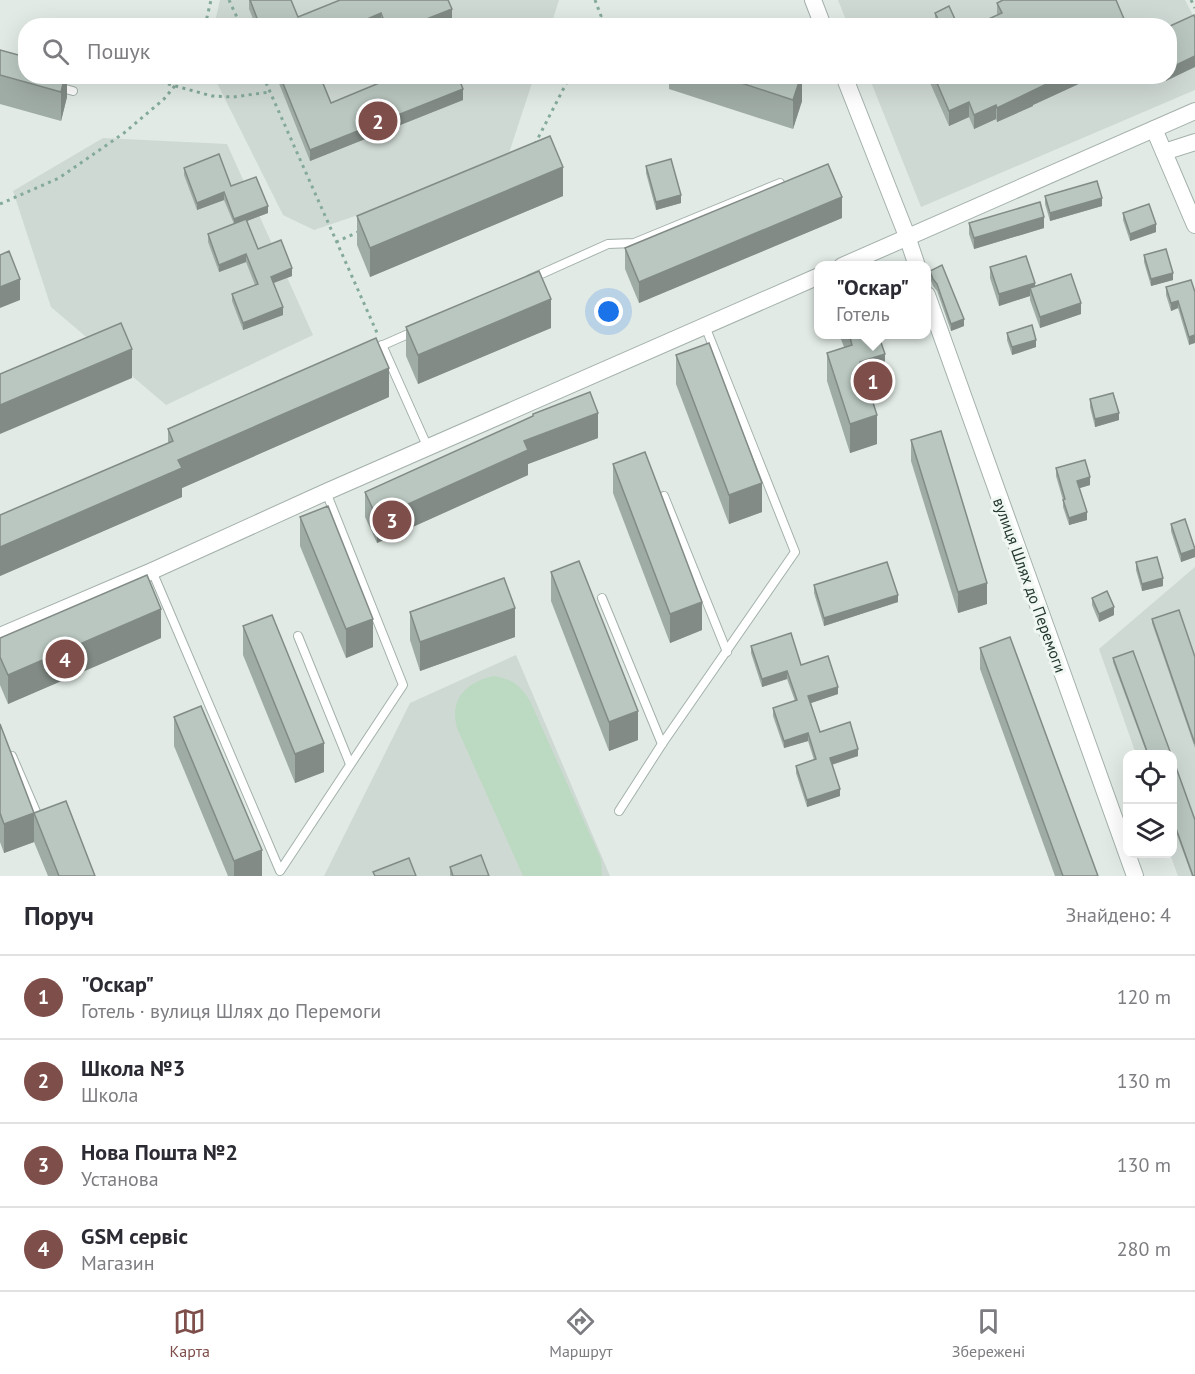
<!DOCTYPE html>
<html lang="uk">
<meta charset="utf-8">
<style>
body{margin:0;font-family:"PT Sans",sans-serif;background:#f7f7f7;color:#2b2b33}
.controls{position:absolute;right:18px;bottom:18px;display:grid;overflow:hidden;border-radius:12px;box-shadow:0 6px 24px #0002}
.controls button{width:54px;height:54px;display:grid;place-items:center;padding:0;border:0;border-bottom:2px solid #e1e1e2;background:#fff;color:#2b2b33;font:30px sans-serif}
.you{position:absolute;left:609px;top:312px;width:21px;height:21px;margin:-15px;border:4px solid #fff;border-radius:50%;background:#1a73e8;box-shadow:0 0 0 9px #1a73e833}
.badge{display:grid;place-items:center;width:39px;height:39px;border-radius:50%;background:#7e4e4a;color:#fff;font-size:20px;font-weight:700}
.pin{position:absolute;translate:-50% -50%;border:3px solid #fff;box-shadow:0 2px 6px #0006}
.popup{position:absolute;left:814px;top:261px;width:117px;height:78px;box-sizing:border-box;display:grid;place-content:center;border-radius:12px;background:#fff;filter:drop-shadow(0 2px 4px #0005);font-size:20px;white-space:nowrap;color:#7c7c81}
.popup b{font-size:22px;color:#2b2b33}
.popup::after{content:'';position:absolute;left:50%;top:100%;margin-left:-12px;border:12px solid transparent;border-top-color:#fff}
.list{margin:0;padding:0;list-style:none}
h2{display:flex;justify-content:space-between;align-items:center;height:78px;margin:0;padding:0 24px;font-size:26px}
h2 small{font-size:20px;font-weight:400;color:#7c7c81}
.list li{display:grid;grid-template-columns:39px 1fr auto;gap:18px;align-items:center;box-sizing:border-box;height:84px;padding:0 24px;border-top:2px solid #e1e1e2}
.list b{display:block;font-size:22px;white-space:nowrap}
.list p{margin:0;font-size:20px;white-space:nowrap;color:#7c7c81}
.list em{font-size:20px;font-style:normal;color:#7c7c81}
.icon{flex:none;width:33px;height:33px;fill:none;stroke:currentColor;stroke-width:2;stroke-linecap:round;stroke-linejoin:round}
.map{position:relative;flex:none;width:1195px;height:876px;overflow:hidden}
.search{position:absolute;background:#fff;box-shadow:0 6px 24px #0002;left:18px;right:18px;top:18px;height:66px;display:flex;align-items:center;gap:15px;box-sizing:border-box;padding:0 21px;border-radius:24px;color:#7c7c81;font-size:22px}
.sheet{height:414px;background:#fff}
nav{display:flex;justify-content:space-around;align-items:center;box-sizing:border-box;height:84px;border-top:2px solid #e1e1e2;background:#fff;font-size:16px;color:#7c7c81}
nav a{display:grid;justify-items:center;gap:3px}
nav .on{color:#7e4e4a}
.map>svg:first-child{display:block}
.built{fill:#cfd9d4}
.green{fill:#bcd9c1}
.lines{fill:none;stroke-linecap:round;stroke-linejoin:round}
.lane-casing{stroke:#a4b1ab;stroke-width:10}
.street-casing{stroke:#a4b1ab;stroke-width:18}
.path{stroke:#84aa9a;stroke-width:3;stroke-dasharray:3 4.5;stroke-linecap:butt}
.lane{stroke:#fff;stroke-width:8}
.street{stroke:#fff;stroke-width:16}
.wall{fill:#9faba5}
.shaded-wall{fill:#828b86}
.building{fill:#b9c7c0;stroke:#828b86;stroke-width:1.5}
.labels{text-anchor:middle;stroke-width:6;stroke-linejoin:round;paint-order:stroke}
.street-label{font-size:16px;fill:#233830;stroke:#f1f7f3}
</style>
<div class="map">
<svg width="1195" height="876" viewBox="0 0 1195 876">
<rect width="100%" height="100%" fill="#e1eae5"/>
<g class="built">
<polygon points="220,0 559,0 551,25 214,26"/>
<polygon points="838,0 1185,0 1195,19 1195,90 921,207 869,77 1170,76 1170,26 848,25"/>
<polygon points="214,77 534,77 505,165 314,230 283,215"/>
<polygon points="103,138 227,144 313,335 166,405 51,307 13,191"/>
<polygon points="1195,567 1195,876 1178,876 1170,854 1172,854 1172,754 1136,754 1099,649"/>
<polygon points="516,655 610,876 324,876 410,703"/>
</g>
<path class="green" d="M 494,676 C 512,679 520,685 530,701 L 601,859 L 602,876 L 523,876 L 457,728 C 456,724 455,718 455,714 C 455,692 474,680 494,676 Z"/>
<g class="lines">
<g class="lane-casing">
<g id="lane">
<polyline points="58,87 73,91"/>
<polyline points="530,279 608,244 634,243 780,183"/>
<polyline points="382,345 428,448"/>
<polyline points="372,350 415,331"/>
<polyline points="664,496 727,652"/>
<polyline points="152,571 280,871 403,685 326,492"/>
<polyline points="602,598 662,744"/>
<polyline points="298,636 350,764"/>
<polyline points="12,756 40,821"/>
<polyline points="619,811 662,744 795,552 705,326"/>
</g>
</g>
<g class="street-casing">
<g id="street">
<polyline points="813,0 823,26"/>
<polyline points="844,76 907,236 917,266"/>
<polyline points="1154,129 1195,225"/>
<polyline points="1164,152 1195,142"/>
<polyline points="842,266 1195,111"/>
<polyline points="927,295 1135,876"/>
<polyline points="0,636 152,571 326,492 819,276"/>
</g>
</g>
<g class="path">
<polyline points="229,0 241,26"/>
<polyline points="595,0 601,16 597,26"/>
<polyline points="1191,0 1195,8"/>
<polyline points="205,26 211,0"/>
<polyline points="139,76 212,96 233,97 270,92"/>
<polyline points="263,76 378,335"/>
<polyline points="535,144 570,76"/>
<polyline points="0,204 59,178 124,133 164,99 183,76"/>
<polyline points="336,242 358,232"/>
</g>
<use href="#lane" class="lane"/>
<use href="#street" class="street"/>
</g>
<g class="wall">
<polygon points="249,0 291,0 298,17 340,0 452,20 439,26 382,26 381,24 378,26 256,26 249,9"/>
<polygon points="997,3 1127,26 997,15"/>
<polygon points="935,13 958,26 935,23"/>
<polygon points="0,50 67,76 67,97 61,121 0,104"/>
<polygon points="276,76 320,76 331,103 463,100 310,161"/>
<polygon points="669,76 802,76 802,101 793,129 669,89"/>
<polygon points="927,76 1096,76 1033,105 1033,106 997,122 996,119 974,129 969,117 949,126"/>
<polygon points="646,166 681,203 656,210 646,173"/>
<polygon points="184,168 231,186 268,213 247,221 258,249 292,276 273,283 283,315 243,330 232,301 232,294 255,285 246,262 219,272 208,242 208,234 234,224 224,200 197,210 184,175"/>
<polygon points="563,196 370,277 357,245 357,216"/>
<polygon points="1045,196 1102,206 1050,221 1045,204"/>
<polygon points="1123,213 1156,232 1130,241 1123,220"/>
<polygon points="842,218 639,303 625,269 625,248"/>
<polygon points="969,223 1044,228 974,249 969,234"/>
<polygon points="1144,255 1173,280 1151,286 1144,262"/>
<polygon points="990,267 1035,287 1081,314 1040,328 1030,300 1030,296 999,306 990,278"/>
<polygon points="930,271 964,326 951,331 937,291 933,286 930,278"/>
<polygon points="1166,287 1195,292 1189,345 1178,308 1171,311 1166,295"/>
<polygon points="406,327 551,328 418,384 406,356"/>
<polygon points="1007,333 1036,347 1012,355 1007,340"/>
<polygon points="839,334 878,334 885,383 869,388 877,444 850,453 827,381 827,353 844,347"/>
<polygon points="676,355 762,512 729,524 676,384"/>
<polygon points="389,397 182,488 182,497 0,576 0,515 168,443 168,429"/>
<polygon points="1090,399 1119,420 1095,427 1090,407"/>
<polygon points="533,414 598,438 528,464 528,475 377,543 365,517 365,492 533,416"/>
<polygon points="911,440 987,604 958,613 911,461"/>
<polygon points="613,464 702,630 670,643 613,493"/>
<polygon points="1056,468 1090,485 1079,488 1087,520 1069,525 1063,507 1063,500 1056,476"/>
<polygon points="300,517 373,647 346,658 300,546"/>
<polygon points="1171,524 1195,547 1195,557 1181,562 1171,531"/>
<polygon points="1136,562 1163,586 1142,591 1136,570"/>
<polygon points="551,572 638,740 609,751 551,601"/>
<polygon points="814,585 898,602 824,626 814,593"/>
<polygon points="1092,598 1114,615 1099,622 1092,605"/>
<polygon points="410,612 515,637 420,671 410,640"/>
<polygon points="1152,619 1195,657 1195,748 1152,623"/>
<polygon points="243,626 324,772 295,783 243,655"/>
<polygon points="0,638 161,638 8,704 0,685"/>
<polygon points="751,646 801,665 838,694 811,703 820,732 858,756 832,765 840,796 807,807 796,773 796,766 814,760 808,741 784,748 773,716 773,708 795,701 787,679 762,687 751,653"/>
<polygon points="980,648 1098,876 1055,876 980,669"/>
<polygon points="1113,658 1171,754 1147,754 1113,662"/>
<polygon points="174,717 262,876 228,876 174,746"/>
<polygon points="0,724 34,813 95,876 48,876 34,842 4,853 0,842"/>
<polygon points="1173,759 1195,876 1192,876 1173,824"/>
<polygon points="450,867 489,876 450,876"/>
</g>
<g class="shaded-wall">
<polygon points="452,9 452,20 439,26 414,26 414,24"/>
<polygon points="381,13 381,24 378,26 351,26"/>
<polygon points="1195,56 1195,67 1166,81 1166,76 1170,76 1170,68"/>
<polygon points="65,76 67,76 67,97 61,121 61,92"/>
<polygon points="801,76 802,76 802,101 793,129 793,100"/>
<polygon points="1063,76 1096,76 1033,105 1033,106 997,122 997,108"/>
<polygon points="463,89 463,100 310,161 310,150"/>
<polygon points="969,102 969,117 949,126 949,111"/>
<polygon points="996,105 996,119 974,129 974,115"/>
<polygon points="563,167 563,196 370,277 370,248"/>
<polygon points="224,192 224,200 197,210 197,203"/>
<polygon points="681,195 681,203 656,210 656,202"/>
<polygon points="842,197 842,218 639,303 639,282"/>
<polygon points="1102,198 1102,206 1050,221 1050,213"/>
<polygon points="268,206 268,213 234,226 234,219"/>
<polygon points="1044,217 1044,228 974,249 974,238"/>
<polygon points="1156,224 1156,232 1130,241 1130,234"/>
<polygon points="246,254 246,262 219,272 219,265"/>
<polygon points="292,268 292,276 271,284 271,277"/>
<polygon points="1173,273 1173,280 1151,286 1151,279"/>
<polygon points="20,279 20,300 0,308 0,287"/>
<polygon points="1035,283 1035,294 1030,288 1030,296 999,306 999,294"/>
<polygon points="551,299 551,328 418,384 418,355"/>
<polygon points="1178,301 1178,308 1171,311 1171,303"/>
<polygon points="1081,303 1081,314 1040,328 1040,317"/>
<polygon points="283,307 283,315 243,330 243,323"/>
<polygon points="964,319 964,326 951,331 951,324"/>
<polygon points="1195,335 1195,343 1189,345 1189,337"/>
<polygon points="1036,340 1036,347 1012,355 1012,347"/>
<polygon points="132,349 132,378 0,434 0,405"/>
<polygon points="885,354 885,383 860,390 860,362"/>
<polygon points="389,368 389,397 182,488 182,497 0,576 0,547 178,460"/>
<polygon points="598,413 598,438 528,464 528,475 377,543 377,518 524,441"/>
<polygon points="1119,413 1119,420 1095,427 1095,419"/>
<polygon points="877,415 877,444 850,453 850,424"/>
<polygon points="1090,477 1090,485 1077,489 1077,481"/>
<polygon points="762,483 762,512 729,524 729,495"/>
<polygon points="1087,512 1087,520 1069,525 1069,518"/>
<polygon points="1195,549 1195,557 1181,562 1181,554"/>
<polygon points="1163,578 1163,586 1142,591 1142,584"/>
<polygon points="987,583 987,604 958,613 958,592"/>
<polygon points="898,595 898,602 824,626 824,618"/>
<polygon points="702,602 702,630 670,643 670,614"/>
<polygon points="1114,607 1114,615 1099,622 1099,614"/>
<polygon points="515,608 515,637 420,671 420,642"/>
<polygon points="161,609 161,638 8,704 8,675"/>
<polygon points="373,619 373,647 346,658 346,629"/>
<polygon points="787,671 787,679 762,687 762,679"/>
<polygon points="838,687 838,694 808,704 808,696"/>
<polygon points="638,711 638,740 609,751 609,722"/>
<polygon points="808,733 808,741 784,748 784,741"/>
<polygon points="324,743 324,772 295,783 295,754"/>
<polygon points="858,749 858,756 830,765 830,758"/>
<polygon points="840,789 840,796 807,807 807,800"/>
<polygon points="34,813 34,842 4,853 4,824"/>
<polygon points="262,850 262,876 234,876 234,861"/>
</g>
<g class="building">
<polygon points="250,0 291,0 298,17 340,0 448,0 452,9 414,24 415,26 386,26 381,13 351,26 260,26"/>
<polygon points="1003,0 1116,0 1127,26 973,26 1002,13 997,3"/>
<polygon points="949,6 958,26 929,26 939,21 935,13"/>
<polygon points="1194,15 1195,18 1195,56 1170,68 1170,26"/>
<polygon points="0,50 26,57 26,76 65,76 61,92 0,75"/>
<polygon points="280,76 320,76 331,103 396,76 458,76 463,89 310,150"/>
<polygon points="720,76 801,76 793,100"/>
<polygon points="934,76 1063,76 997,108 996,105 974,115 969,102 949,111"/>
<polygon points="550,136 563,167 370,248 357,216"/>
<polygon points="219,154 231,186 256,177 268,206 234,219 224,192 197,203 184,168"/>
<polygon points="671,159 681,195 656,202 646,166"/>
<polygon points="828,164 842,197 639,282 625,248"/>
<polygon points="1097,181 1102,198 1050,213 1045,196"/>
<polygon points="1040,202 1044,217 974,238 969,223"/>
<polygon points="1149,204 1156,224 1130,234 1123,213"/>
<polygon points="246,219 258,249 281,240 292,268 271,277 283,307 243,323 232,294 258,284 246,254 219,265 208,234"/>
<polygon points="1166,249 1173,273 1151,279 1144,255"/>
<polygon points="9,251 20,279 0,287 0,255"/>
<polygon points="1026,256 1035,283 999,294 990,267"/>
<polygon points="942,265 964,319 951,324 937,284 933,279 930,271"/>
<polygon points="539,271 551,299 418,355 406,327"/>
<polygon points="1071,274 1081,303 1040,317 1030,288"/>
<polygon points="1191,280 1195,292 1195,335 1189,337 1178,301 1171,303 1166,287"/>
<polygon points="121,323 132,349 0,405 0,374"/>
<polygon points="1032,325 1036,340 1012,347 1007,333"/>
<polygon points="849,334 878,334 885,354 860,362 877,415 850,424 827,353 852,345"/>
<polygon points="376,338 389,368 178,460 182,468 0,547 0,515 173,441 168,429"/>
<polygon points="709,343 762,483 729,495 676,355"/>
<polygon points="590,392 598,413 524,441 528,450 377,518 365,492 533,416 533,414"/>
<polygon points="1113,393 1119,413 1095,419 1090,399"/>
<polygon points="941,431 987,583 958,592 911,440"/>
<polygon points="645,452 702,602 670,614 613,464"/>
<polygon points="1085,460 1090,477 1077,481 1087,512 1069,518 1063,500 1065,499 1056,468"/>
<polygon points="328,506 373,619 346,629 300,517"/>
<polygon points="1185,519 1195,549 1181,554 1171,524"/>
<polygon points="1157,557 1163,578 1142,584 1136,562"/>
<polygon points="579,561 638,711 609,722 551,572"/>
<polygon points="887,562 898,595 824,618 814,585"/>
<polygon points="147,575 161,609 8,675 0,657 0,638"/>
<polygon points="504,578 515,608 420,642 410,612"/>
<polygon points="1107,591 1114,607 1099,614 1092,598"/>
<polygon points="1179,610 1195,657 1195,744 1152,619"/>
<polygon points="272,615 324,743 295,754 243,626"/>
<polygon points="791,633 801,665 828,656 838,687 808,696 820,732 850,722 858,749 830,758 840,789 807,800 796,766 816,759 808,733 784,741 773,708 797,700 787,671 762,679 751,646"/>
<polygon points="1010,637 1098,876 1063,876 980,648"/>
<polygon points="1133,651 1171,754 1148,754 1113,658"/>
<polygon points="201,706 262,850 234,861 174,717"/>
<polygon points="0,724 34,813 4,824 0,813"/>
<polygon points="1173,759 1195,820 1195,876 1193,876 1173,820"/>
<polygon points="66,801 95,876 59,876 34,813"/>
<polygon points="481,855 489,876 453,876 450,867"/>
<polygon points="409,858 416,876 375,876 373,872"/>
</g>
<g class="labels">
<g class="street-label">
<text transform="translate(1030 585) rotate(70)" y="6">вулиця Шлях до Перемоги</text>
</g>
</g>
</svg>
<div class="controls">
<button><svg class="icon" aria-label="locate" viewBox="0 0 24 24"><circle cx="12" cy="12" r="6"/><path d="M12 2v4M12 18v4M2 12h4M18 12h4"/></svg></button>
<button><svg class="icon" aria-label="layers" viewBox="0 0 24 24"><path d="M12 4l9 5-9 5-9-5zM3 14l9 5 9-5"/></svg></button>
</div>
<div class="you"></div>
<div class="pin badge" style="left:873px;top:381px">1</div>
<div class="popup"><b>&quot;Оскар&quot;</b>Готель</div>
<div class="pin badge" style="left:378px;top:121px">2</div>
<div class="pin badge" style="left:392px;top:520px">3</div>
<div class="pin badge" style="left:65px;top:659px">4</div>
<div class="search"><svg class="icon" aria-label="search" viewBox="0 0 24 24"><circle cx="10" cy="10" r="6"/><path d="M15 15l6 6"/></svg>Пошук</div>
</div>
<section class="sheet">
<h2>Поруч<small>Знайдено: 4</small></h2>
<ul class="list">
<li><span class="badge">1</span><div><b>&quot;Оскар&quot;</b><p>Готель · вулиця Шлях до Перемоги</p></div><em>120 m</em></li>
<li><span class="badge">2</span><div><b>Школа №3</b><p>Школа</p></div><em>130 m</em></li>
<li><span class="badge">3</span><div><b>Нова Пошта №2</b><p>Установа</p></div><em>130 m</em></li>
<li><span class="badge">4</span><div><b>GSM сервіс</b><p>Магазин</p></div><em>280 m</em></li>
</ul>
</section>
<nav>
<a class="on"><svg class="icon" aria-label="map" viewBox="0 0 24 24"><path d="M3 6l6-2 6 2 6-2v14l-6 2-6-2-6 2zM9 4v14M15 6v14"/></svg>Карта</a>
<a><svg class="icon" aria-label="directions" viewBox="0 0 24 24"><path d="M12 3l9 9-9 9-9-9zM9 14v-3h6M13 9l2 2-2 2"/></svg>Маршрут</a>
<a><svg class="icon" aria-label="saved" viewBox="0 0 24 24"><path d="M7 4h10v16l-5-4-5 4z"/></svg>Збережені</a>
</nav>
